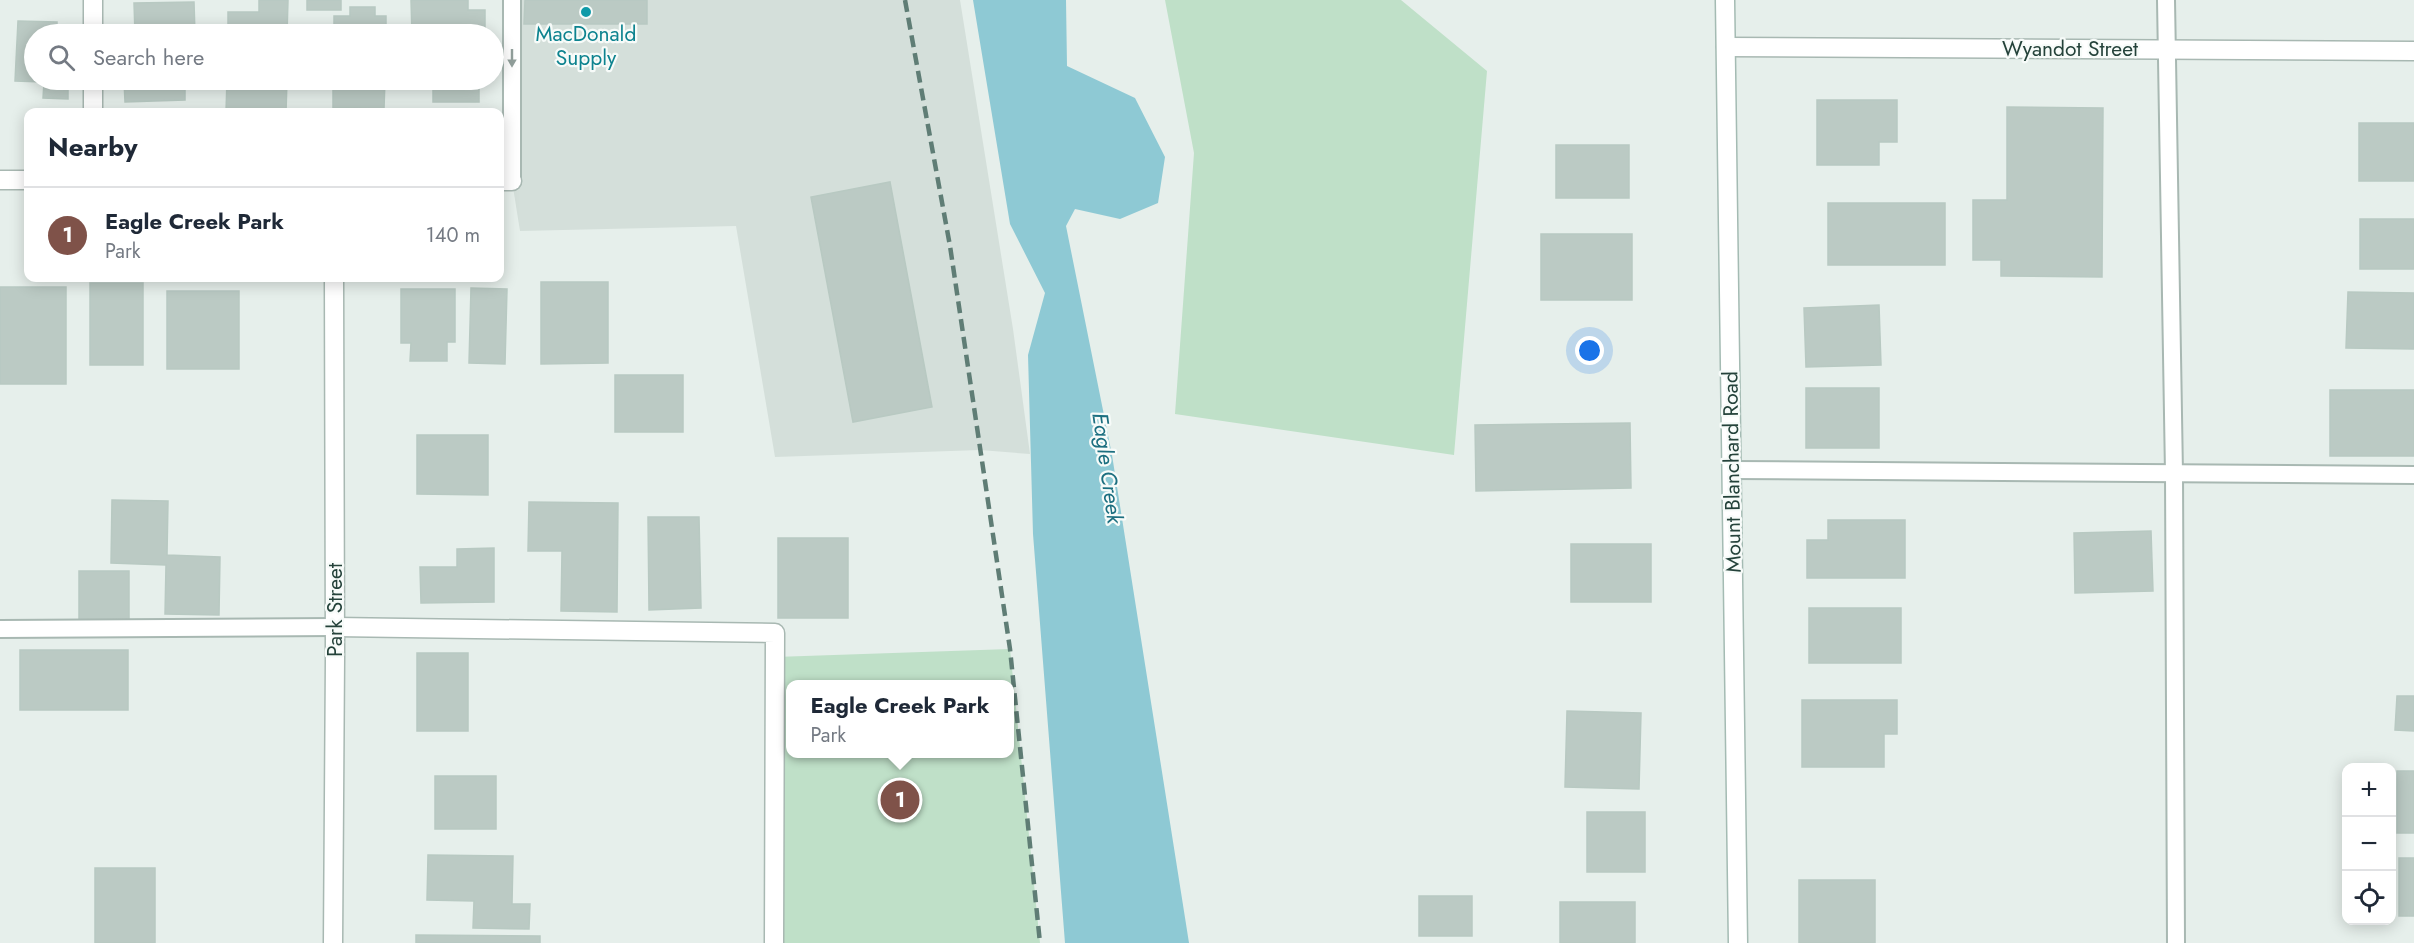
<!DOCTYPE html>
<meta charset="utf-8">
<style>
body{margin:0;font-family:Jost,sans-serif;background:#f6f6f7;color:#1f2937}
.controls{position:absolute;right:18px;bottom:18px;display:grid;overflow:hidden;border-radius:12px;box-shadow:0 3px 15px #0003}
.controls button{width:54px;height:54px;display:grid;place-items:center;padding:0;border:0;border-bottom:2px solid #e0e1e3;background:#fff;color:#1f2937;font:30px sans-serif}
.you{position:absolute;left:1590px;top:351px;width:21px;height:21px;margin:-15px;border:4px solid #fff;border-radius:50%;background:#1a73e8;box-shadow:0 0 0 9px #1a73e833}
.badge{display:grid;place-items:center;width:39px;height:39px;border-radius:50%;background:#7f5249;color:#fff;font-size:20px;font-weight:700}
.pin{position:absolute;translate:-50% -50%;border:3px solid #fff;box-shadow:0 2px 6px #0006}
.popup{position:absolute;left:786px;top:680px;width:228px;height:78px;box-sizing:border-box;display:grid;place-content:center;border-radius:12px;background:#fff;filter:drop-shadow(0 2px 4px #0005);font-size:20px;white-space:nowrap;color:#747a83}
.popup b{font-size:22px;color:#1f2937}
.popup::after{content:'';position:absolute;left:50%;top:100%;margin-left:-12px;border:12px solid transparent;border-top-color:#fff}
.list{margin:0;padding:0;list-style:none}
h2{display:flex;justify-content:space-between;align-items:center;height:78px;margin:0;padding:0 24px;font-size:26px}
h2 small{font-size:20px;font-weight:400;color:#747a83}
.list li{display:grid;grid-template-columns:39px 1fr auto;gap:18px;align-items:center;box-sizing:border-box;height:96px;padding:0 24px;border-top:2px solid #e0e1e3}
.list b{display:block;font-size:22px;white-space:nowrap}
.list p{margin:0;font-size:20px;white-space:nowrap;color:#747a83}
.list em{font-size:20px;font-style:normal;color:#747a83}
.icon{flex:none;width:33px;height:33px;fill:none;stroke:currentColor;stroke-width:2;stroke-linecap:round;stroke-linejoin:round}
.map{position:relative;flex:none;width:2414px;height:943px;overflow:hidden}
.search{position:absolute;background:#fff;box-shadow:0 3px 15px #0003;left:24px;top:24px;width:480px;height:66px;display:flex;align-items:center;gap:15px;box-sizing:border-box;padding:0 21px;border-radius:33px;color:#747a83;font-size:22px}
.panel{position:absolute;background:#fff;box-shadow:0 3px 15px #0003;left:24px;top:108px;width:480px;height:174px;border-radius:12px}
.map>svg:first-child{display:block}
.built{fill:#d4dfda}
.green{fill:#bfe0c8;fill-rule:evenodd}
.water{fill:#8ec9d4}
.building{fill:#bbcac4;stroke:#b8c9c2;stroke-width:1.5}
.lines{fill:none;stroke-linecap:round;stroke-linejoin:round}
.lane-casing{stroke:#a8b8b2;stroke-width:20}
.street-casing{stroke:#a8b8b2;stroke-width:21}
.secondary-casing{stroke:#a4bbb3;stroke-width:21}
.lane{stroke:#fff;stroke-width:16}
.street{stroke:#fff;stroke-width:18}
.secondary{stroke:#fff;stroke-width:18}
.rail{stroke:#5f7d75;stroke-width:4.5;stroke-dasharray:12 6;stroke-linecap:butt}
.oneway{fill:#92a09c}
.culture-dot{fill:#0f9aa8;stroke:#f7fbf9;stroke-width:2}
.labels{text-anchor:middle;stroke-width:4.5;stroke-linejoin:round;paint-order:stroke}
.culture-label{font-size:21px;fill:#0d838f;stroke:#f7fbf9}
.street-label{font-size:21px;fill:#24423a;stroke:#f7fbf9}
.water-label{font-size:22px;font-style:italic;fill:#1c6f80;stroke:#f7fbf9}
</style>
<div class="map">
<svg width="2414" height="943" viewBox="0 0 2414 943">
<rect width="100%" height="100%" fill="#e6efeb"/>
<polygon class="built" points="512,0 960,0 1013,329 1030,454 980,450 775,457 736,226 520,231 512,181"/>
<g class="green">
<polygon points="1165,0 1401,0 1487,71 1454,455 1175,414 1194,153"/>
<path d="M 1010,649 L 1040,943 L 773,943 L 775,657 ZM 790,684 L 1010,684 L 1010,754 L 790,754 Z"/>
</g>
<polygon class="water" points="973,0 1066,0 1067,66 1135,98 1165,157 1158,203 1120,219 1075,209 1066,226 1112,455 1189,943 1065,943 1033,534 1028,355 1045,293 1010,224"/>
<g class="building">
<polygon points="259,0 288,0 287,34 228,34 228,12 259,12"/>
<rect x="307" y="0" width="34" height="10"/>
<polygon points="411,0 468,0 468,10 485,10 485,34 412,34"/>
<polygon points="525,0 647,0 647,24 524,24"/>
<polygon points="194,2 195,34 124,34 135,33 134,3"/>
<polygon points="350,7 375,7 375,16 386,16 386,34 334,34 334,16 350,16"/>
<polygon points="18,21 57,22 57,34 34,34 34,80 68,80 68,99 43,98 44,82 15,81"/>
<polygon points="124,80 185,80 185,100 125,102"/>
<polygon points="227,80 287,80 286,112 226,112"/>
<polygon points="333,80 385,80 384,109 333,108"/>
<rect x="433" y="80" width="46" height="22"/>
<polygon points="1817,100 1897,100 1897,142 1879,142 1879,165 1817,165"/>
<polygon points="2007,107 2103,108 2102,277 2001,276 2001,260 1973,260 1973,200 2007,200"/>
<rect x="2359" y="123" width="55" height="58"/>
<rect x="1556" y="145" width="73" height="53"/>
<polygon points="890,182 932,407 853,422 811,197"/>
<rect x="1828" y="203" width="117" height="62"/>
<rect x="2360" y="219" width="54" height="50"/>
<rect x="1541" y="234" width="91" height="66"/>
<polygon points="541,282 608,282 608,363 541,364"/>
<rect x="90" y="283" width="53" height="82"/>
<rect x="0" y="287" width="66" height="97"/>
<polygon points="471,288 507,289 505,364 469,363"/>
<polygon points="401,289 455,289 455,342 447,342 447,361 410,361 411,343 401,343"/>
<rect x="167" y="291" width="72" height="78"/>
<polygon points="2348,292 2414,293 2414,349 2346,348"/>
<polygon points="1879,305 1881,365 1806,367 1804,308"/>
<rect x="615" y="375" width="68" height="57"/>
<rect x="1806" y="388" width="73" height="60"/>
<rect x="2330" y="390" width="84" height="66"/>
<polygon points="1630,423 1631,488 1476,491 1475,425"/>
<polygon points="417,435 488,435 488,495 417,494"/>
<polygon points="112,500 168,501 167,555 220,557 219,615 165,614 166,565 111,563"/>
<polygon points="529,502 618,503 617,612 561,611 562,551 528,551"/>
<polygon points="648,517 699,517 701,608 649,610"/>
<polygon points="1828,520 1905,520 1905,578 1807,578 1807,540 1828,540"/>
<polygon points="2151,531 2153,591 2075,593 2074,533"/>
<rect x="778" y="538" width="70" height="80"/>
<rect x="1571" y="544" width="80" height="58"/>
<polygon points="494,548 494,602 421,603 420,567 457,567 457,549"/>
<rect x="79" y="571" width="50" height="50"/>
<rect x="1809" y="608" width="92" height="55"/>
<rect x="20" y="650" width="108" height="60"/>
<rect x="417" y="653" width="51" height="78"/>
<polygon points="2397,696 2414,696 2414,731 2395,730"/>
<polygon points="1802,700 1897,700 1897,734 1884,734 1884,767 1802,767"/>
<polygon points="1567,711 1641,713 1639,789 1565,787"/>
<rect x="2397" y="771" width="17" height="62"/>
<rect x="435" y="776" width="61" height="53"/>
<rect x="1587" y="812" width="58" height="60"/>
<polygon points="428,855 513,856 512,904 530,904 529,929 473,928 474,901 427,900"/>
<rect x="2399" y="858" width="15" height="58"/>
<rect x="95" y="868" width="60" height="75"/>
<rect x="1799" y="880" width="76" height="63"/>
<rect x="1419" y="896" width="53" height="40"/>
<rect x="1560" y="902" width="75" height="41"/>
<polygon points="416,935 540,936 540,943 416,943"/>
</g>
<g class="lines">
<g class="lane-casing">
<g id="lane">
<polyline points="2166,0 2174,473 2176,943"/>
<polyline points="512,181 512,0"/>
<polyline points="1732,470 2414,475"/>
<polyline points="0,629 335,627"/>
</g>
</g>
<g class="street-casing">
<g id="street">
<polyline points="93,34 93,0"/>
<polyline points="1726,47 2414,51"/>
<polyline points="93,112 93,80"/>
<polyline points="0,180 28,180"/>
<polyline points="500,181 512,181"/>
<polyline points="335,627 775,633 774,943"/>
<polyline points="333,943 335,657 334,278"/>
</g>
</g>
<g class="secondary-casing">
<polyline id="secondary" points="1725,0 1738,943"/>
</g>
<use href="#lane" class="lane"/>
<use href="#street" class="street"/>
<use href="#secondary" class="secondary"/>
<polyline class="rail" points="905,0 950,246 1010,649 1040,943"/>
</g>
<defs><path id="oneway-solid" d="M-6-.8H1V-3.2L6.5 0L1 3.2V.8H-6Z" transform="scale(1.5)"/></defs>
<use class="oneway" href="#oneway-solid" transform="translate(512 58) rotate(90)"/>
<circle class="culture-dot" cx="586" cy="12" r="6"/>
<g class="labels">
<g class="culture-label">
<text x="586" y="41">MacDonald<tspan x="586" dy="24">Supply</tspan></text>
</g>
<g class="street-label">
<text x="2070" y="56">Wyandot Street</text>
<text transform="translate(1732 472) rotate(-91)" y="7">Mount Blanchard Road</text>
<text transform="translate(335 610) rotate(-90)" y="7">Park Street</text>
</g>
<g class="water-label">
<text transform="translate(1108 468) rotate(82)" y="8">Eagle Creek</text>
</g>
</g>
</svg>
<div class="controls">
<button>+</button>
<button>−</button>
<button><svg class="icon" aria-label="locate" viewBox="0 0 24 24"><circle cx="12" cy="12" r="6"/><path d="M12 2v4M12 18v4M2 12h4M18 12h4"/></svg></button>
</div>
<div class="you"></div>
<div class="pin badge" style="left:900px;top:800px">1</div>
<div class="popup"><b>Eagle Creek Park</b>Park</div>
<div class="search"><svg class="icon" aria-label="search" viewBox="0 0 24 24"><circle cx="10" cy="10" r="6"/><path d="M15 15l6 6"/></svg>Search here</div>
<section class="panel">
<h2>Nearby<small></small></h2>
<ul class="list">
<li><span class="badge">1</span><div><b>Eagle Creek Park</b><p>Park</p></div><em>140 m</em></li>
</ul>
</section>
</div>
